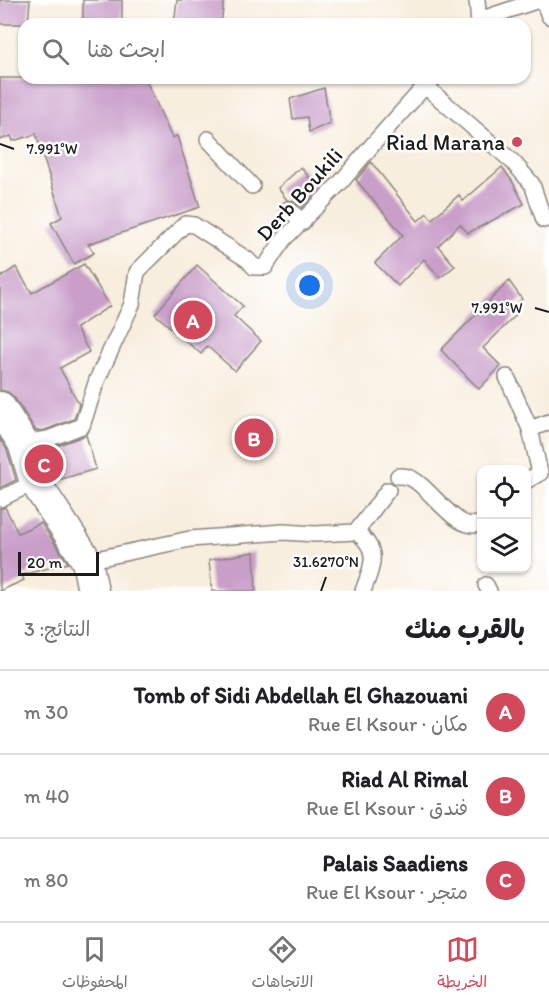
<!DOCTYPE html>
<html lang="ar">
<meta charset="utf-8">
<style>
body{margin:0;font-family:Itim,"Playpen Sans Arabic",sans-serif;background:#f2f2f2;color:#202124;direction:rtl}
.controls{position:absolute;right:18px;bottom:18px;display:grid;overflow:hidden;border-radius:12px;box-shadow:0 2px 4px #0004}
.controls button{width:54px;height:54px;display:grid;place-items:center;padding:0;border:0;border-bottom:2px solid #e0e0e0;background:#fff;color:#202124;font:30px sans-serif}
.scale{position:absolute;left:18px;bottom:15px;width:81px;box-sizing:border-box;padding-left:6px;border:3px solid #1c1c1c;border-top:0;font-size:16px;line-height:21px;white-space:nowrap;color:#1c1c1c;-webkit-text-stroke:4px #fff;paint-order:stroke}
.you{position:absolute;left:310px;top:286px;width:21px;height:21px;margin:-15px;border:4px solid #fff;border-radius:50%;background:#1a73e8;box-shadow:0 0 0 9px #1a73e833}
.badge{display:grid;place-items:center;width:39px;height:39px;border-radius:50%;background:#d1495b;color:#fff;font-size:20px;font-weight:700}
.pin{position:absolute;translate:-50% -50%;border:3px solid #fff;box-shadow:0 2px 6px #0006}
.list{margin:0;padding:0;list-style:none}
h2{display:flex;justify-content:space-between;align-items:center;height:78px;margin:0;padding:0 24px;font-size:26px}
h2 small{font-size:20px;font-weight:400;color:#757577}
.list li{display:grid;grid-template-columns:39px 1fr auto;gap:18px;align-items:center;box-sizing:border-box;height:84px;padding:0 24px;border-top:2px solid #e0e0e0}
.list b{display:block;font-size:22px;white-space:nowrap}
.list p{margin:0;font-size:20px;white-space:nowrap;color:#757577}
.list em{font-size:20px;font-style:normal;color:#757577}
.icon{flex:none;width:33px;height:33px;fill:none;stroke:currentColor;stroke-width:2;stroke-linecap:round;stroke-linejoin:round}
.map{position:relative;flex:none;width:549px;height:591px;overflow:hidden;direction:ltr}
.search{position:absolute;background:#fff;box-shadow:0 2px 4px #0004;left:18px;right:18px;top:18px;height:66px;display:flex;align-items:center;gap:15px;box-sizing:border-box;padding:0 21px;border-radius:18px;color:#757577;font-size:22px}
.sheet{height:330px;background:#fff}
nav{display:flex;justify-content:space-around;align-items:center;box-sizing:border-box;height:84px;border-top:2px solid #e0e0e0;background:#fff;font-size:16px;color:#757577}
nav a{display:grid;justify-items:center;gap:3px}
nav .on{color:#d1495b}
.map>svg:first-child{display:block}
.building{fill:#c99fca}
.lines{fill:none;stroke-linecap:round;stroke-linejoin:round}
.service-casing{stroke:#8a857d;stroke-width:18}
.minor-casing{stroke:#8a857d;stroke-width:33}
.service{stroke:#fff;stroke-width:15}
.minor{stroke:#fff;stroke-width:30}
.ticks{fill:none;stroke:#1c1c1c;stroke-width:2}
.poi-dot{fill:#d1495b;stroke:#fff;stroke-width:2}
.labels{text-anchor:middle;stroke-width:5;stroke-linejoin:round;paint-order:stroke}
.poi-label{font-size:22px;fill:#1c1c1c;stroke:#fff;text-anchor:end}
.street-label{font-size:22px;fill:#1c1c1c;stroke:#fff}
.ticks-label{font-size:15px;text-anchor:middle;fill:#1c1c1c;stroke:#fff;stroke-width:5;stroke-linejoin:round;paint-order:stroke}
</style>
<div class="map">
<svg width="549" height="591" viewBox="0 0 549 591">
<rect width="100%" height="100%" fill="#fff"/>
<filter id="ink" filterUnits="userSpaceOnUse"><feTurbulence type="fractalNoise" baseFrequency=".0167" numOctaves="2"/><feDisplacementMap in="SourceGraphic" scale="12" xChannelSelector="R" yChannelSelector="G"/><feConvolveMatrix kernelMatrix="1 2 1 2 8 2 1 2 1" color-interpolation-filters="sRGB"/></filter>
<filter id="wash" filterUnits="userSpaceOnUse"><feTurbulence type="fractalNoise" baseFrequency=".008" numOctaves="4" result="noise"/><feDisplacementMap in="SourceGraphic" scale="24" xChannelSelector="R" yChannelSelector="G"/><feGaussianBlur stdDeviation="1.35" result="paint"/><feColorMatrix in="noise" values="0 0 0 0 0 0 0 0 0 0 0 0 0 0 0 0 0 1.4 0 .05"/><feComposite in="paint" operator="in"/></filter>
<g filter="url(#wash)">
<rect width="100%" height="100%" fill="#f8eede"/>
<g id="blocks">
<g class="building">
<polygon points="0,0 30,0 28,24 0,24"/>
<rect x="83" y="0" width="39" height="24"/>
<polygon points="177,0 224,0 221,24 174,24"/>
<polygon points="0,78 145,78 172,138 177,136 200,207 88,244 94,253 74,264 51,223 62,217 36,134 13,141 11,136 0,140"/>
<polygon points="324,88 330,123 309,132 307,117 293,119 290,99"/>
<polygon points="371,162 418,221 427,213 432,219 459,195 463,201 502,167 512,181 524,204 468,233 460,224 438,246 455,266 440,278 424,259 398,286 375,263 403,235 356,180"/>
<polygon points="301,167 319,190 301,208 294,201 287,200 278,188"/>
<polygon points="84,264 110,306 76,328 89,352 60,368 79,404 74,419 45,430 36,431 14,397 8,392 0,390 0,278 16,267 32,293"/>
<polygon points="197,265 243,306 234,316 261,341 235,371 207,346 201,354 155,314"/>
<polygon points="509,281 522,299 511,308 516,315 483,348 501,366 479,389 441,350"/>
<polygon points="86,435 96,469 55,481 51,475 43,450 51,448"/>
<polygon points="0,439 7,450 16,480 0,488"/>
<polygon points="5,507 18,533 41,523 68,563 22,575 24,580 0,591 0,509"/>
<polygon points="254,552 256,591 212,591 209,560"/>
</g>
</g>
</g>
<g filter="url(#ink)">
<use href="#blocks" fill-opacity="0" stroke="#8a857d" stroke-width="1.5"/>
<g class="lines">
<g class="service-casing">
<g id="service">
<polyline points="477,0 479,24"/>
<polyline points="543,0 549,16"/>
<polyline points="479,20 539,0"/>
<polyline points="425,86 513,162 532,184 544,220"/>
<polyline points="208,139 252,186"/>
<polyline points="288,209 303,222"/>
<polyline points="507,377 530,429"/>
<polyline points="23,443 48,439 82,426 97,380 132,304 137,272 185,224 194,225 248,260 254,267 265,267 283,240 341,182 374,143 425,86 435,78"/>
<path d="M 398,476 C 402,476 405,476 408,477 C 430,484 458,538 482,522"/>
<polyline points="526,481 540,473 530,429 549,422"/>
<polyline points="0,499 35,482"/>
<path d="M 356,532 C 381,550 372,566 363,591"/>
<polyline points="87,561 190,539 283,532 315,534 356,532 388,490"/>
<polyline points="486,585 489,591"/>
</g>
</g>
<g class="minor-casing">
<polyline id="minor" points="0,407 23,443 35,482 87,561 93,591"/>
</g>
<use href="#service" class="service"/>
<use href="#minor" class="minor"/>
</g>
</g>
<path class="ticks" d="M 0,144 L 14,149M 535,308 L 549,312M 321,591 L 326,577"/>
<circle class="poi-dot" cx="517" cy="142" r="6"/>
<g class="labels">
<g class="poi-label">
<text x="505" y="150">Riad Marana</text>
</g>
<g class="street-label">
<text transform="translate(299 194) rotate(-48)" y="8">Derb Boukili</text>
</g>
</g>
<g class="ticks-label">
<text x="52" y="154">7.991°W</text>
<text x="497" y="313">7.991°W</text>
<text x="326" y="567">31.6270°N</text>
</g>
</svg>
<div class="controls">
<button><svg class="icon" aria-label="locate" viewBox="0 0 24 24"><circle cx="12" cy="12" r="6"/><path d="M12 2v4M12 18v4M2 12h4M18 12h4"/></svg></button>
<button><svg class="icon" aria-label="layers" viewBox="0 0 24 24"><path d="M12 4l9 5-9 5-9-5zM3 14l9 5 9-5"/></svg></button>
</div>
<div class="scale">20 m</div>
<div class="you"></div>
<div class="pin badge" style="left:193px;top:320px">A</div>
<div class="pin badge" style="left:254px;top:438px">B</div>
<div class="pin badge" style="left:44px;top:464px">C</div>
<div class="search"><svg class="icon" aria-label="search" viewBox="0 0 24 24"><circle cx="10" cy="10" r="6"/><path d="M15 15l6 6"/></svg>ابحث هنا</div>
</div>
<section class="sheet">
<h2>بالقرب منك<small>النتائج: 3</small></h2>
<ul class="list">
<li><span class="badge">A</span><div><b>Tomb of Sidi Abdellah El Ghazouani</b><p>مكان · Rue El Ksour</p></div><em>30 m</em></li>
<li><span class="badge">B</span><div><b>Riad Al Rimal</b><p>فندق · Rue El Ksour</p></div><em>40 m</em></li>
<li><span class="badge">C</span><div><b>Palais Saadiens</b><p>متجر · Rue El Ksour</p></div><em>80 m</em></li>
</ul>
</section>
<nav>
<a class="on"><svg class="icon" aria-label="map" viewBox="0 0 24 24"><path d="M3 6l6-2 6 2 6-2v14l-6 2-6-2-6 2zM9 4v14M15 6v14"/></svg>الخريطة</a>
<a><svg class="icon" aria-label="directions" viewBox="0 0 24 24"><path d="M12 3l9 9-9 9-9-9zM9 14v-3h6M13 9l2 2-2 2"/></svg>الاتجاهات</a>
<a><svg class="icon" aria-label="saved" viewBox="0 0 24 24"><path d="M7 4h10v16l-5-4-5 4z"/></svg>المحفوظات</a>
</nav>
